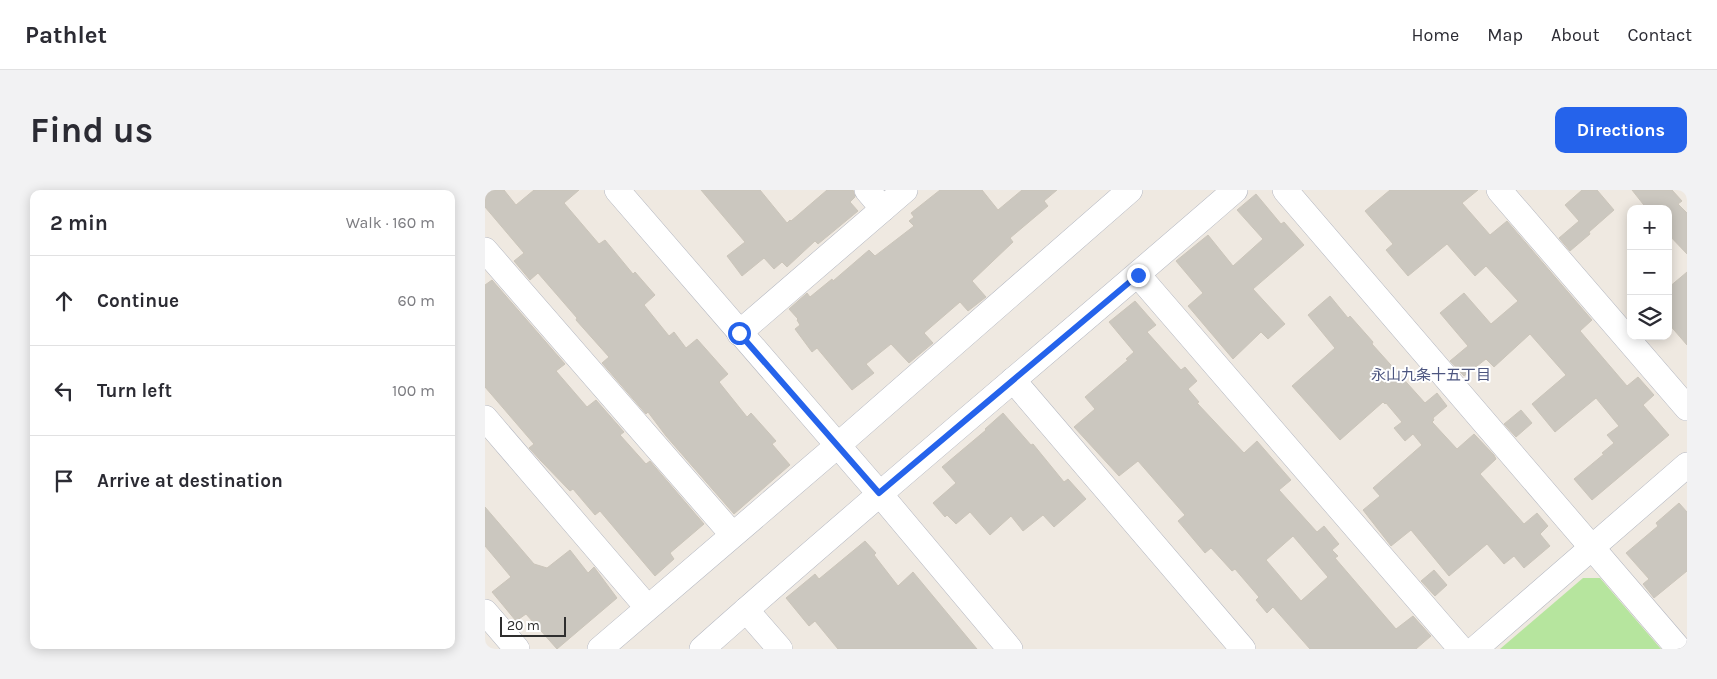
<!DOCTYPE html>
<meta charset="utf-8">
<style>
body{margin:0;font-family:Karla,"Noto Sans JP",sans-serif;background:#f2f2f3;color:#2b2b33}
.controls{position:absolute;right:15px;top:15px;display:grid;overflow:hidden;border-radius:10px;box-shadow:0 2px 12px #0003}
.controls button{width:45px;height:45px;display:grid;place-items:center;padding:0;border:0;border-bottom:1px solid #e1e1e2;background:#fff;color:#2b2b33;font:25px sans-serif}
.scale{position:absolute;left:15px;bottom:12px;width:66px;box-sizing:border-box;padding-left:5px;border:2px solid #2e2e2e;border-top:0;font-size:14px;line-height:18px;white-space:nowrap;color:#2e2e2e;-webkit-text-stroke:4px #fff;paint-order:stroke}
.stop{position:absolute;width:15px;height:15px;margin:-11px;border:4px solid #2563eb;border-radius:50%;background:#fff}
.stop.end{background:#2563eb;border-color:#fff;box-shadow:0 1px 5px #0008}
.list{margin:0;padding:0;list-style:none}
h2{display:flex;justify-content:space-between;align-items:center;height:65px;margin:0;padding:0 20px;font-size:21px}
h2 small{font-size:16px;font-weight:400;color:#7c7c81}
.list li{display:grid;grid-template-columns:32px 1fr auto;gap:15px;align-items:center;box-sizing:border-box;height:90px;padding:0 20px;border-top:1px solid #e1e1e2}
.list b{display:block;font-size:19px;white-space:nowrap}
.list em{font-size:16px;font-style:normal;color:#7c7c81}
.icon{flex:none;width:28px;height:28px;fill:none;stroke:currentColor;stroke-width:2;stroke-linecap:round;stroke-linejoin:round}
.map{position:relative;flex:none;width:1202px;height:459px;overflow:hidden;border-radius:10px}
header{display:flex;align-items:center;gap:30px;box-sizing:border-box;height:70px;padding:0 25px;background:#fff;border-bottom:1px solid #e1e1e2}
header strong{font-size:24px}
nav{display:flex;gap:28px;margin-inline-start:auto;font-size:18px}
.intro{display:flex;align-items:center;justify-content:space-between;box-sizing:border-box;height:120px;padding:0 30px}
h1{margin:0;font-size:35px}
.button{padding:12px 22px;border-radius:10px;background:#2563eb;color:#fff;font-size:18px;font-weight:700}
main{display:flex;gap:30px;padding:0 30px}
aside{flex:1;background:#fff;border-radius:10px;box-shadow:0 2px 12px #0003}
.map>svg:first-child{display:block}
.green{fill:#b6e59e}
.building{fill:#cbc7bf;stroke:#cbc5ba;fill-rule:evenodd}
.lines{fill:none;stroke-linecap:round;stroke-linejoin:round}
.street-casing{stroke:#b4b7c1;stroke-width:26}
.street{stroke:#fff;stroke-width:25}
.route{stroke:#2563eb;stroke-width:6}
.labels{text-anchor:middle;stroke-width:4;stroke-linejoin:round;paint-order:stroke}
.neighbourhood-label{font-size:15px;fill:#4d5680;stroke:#fff}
</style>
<header>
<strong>Pathlet</strong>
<nav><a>Home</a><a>Map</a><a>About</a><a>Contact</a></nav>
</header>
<div class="intro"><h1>Find us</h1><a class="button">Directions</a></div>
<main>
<aside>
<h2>2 min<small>Walk · 160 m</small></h2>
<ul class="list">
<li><svg class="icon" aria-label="ahead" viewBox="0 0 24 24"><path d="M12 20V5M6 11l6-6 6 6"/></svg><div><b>Continue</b></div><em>60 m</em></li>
<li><svg class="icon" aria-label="left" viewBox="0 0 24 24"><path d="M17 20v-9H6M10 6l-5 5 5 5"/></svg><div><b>Turn left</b></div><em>100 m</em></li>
<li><svg class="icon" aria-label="arrive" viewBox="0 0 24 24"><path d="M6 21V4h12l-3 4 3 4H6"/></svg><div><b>Arrive at destination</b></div></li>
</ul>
</aside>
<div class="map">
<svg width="1202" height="459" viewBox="0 0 1202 459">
<rect width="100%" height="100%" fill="#efe9e1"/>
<polygon class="green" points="1098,388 1115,388 1176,459 1015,459"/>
<g class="building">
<polygon points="0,0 19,0 31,15 49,0 94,0 79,13 114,54 120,50 148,84 150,82 170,105 159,115 184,146 189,142 201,158 212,149 243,184 234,192 262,227 266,223 291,251 287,254 305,275 249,324 181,246 163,222 161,224 117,173 124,167 91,130 92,128 53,83 45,90 29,71 39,63 0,17"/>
<polygon points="216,0 275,0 302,33 305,30 306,31 342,0 368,0 370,7 365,12 373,21 333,54 330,51 302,77 297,72 289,79 279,68 257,86 242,66 260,52"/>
<polygon points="455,0 497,0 513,20 537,0 572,0 559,11 563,16 525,48 528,52 487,91 501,107 483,121 475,112 439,143 448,153 424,173 406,154 381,174 389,183 367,200 332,158 327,162 310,139 315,135 312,130 313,129 304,119 322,103 325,107 347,89 348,91 384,60 390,66 429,36 424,31 429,27 426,23"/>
<polygon points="905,0 993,0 977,13 1005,45 1022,31 1107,130 1095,141 1142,196 1153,187 1169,205 1158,215 1184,245 1107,310 1089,289 1119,264 1117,263 1129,253 1122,245 1134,236 1111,208 1070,242 1047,214 1081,185 1045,144 1009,177 1001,169 979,186 965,171 983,156 955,123 979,103 1006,134 1033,111 1001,76 990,86 962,54 923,86 901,60 908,54 880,21"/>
<polygon points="1097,0 1112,0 1129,20 1104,42 1105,44 1085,61 1074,48 1094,31 1080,15"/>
<polygon points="1147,0 1187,0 1197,11 1193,14 1202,23 1202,64 1183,44 1183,19 1162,19"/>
<polygon points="771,4 796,34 799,32 819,55 768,99 800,134 783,149 776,142 748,169 703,116 718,103 691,71 723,45 748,76 778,49 752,20"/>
<polygon points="1202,82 1202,155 1183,133 1183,98"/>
<polygon points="7,90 80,174 71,181 102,217 111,210 139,242 135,245 161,274 165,271 219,334 185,363 189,369 170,386 115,321 110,325 88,299 85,301 56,271 44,258 49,254 0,197 0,95"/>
<polygon points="845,106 863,128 865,126 888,152 887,154 940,213 952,203 962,216 948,228 949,230 947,232 972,259 989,244 1009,265 1011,269 995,284 1039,334 1052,323 1063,336 1055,344 1065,356 1039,378 1029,366 1019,374 1002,354 964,386 926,340 906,356 878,320 895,306 888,298 937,255 928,244 920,251 909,238 917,232 901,213 900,214 898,212 855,250 807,196 850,158 823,125"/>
<path d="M 650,111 L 671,135 L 662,142 L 696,180 L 700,177 L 712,191 L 703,199 L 714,212 L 712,213 L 759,263 L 772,251 L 806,290 L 794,300 L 832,342 L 839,336 L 854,354 L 847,360 L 853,366 L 850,368 L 911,439 L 928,426 L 946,446 L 931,459 L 825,459 L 788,417 L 782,423 L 771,410 L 774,407 L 750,379 L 747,381 L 726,358 L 720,363 L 693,331 L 700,325 L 653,271 L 634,286 L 589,237 L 610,219 L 600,207 L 643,170 L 641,169 L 649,162 L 624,132 ZM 808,346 L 843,387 L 816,411 L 781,370 Z"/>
<polygon points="1036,220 1047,233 1031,247 1019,234"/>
<polygon points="518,223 546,255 548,254 579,292 583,289 601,309 569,337 558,325 538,341 526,326 505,345 485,322 471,334 462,325 460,327 448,313 471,293 457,277 501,240 500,239"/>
<polygon points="1194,313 1202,322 1202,381 1169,408 1158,394 1164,389 1141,363 1173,336 1171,333"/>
<polygon points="0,317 49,374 62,378 85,360 103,383 109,377 132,408 72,459 41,424 31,431 7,402 26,387 0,356"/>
<polygon points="380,351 391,363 389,365 413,396 428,382 492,459 353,459 330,431 324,436 301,408 330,384 334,389"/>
<polygon points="949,380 962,395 950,406 936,391"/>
</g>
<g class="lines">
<g class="street-casing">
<g id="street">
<polyline points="132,0 394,303 525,459"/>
<polyline points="382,0 398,19"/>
<polyline points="800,0 1194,459"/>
<polyline points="1014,0 1202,218"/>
<polyline points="0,60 247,344"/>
<polyline points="653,85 976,459"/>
<polyline points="254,143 420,0"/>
<polyline points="528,190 758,459"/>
<polyline points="0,228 162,417"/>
<polyline points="261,420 295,459"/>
<polyline points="0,422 32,459"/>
<polyline points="115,459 352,256 645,0"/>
<path d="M 217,459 C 392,303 573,154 750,0"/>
<polyline points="990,459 1202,275"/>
</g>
</g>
<use href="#street" class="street"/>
</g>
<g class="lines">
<polyline class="route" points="254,143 394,303 653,85"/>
</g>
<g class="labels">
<g class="neighbourhood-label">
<text x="946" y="190">永山九条十五丁目</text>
</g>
</g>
</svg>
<div class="controls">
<button>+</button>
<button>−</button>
<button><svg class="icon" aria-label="layers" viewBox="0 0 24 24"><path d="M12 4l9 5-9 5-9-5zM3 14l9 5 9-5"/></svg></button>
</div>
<div class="scale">20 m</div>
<div class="stop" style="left:254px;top:143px"></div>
<div class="stop end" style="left:653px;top:85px"></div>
</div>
</main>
